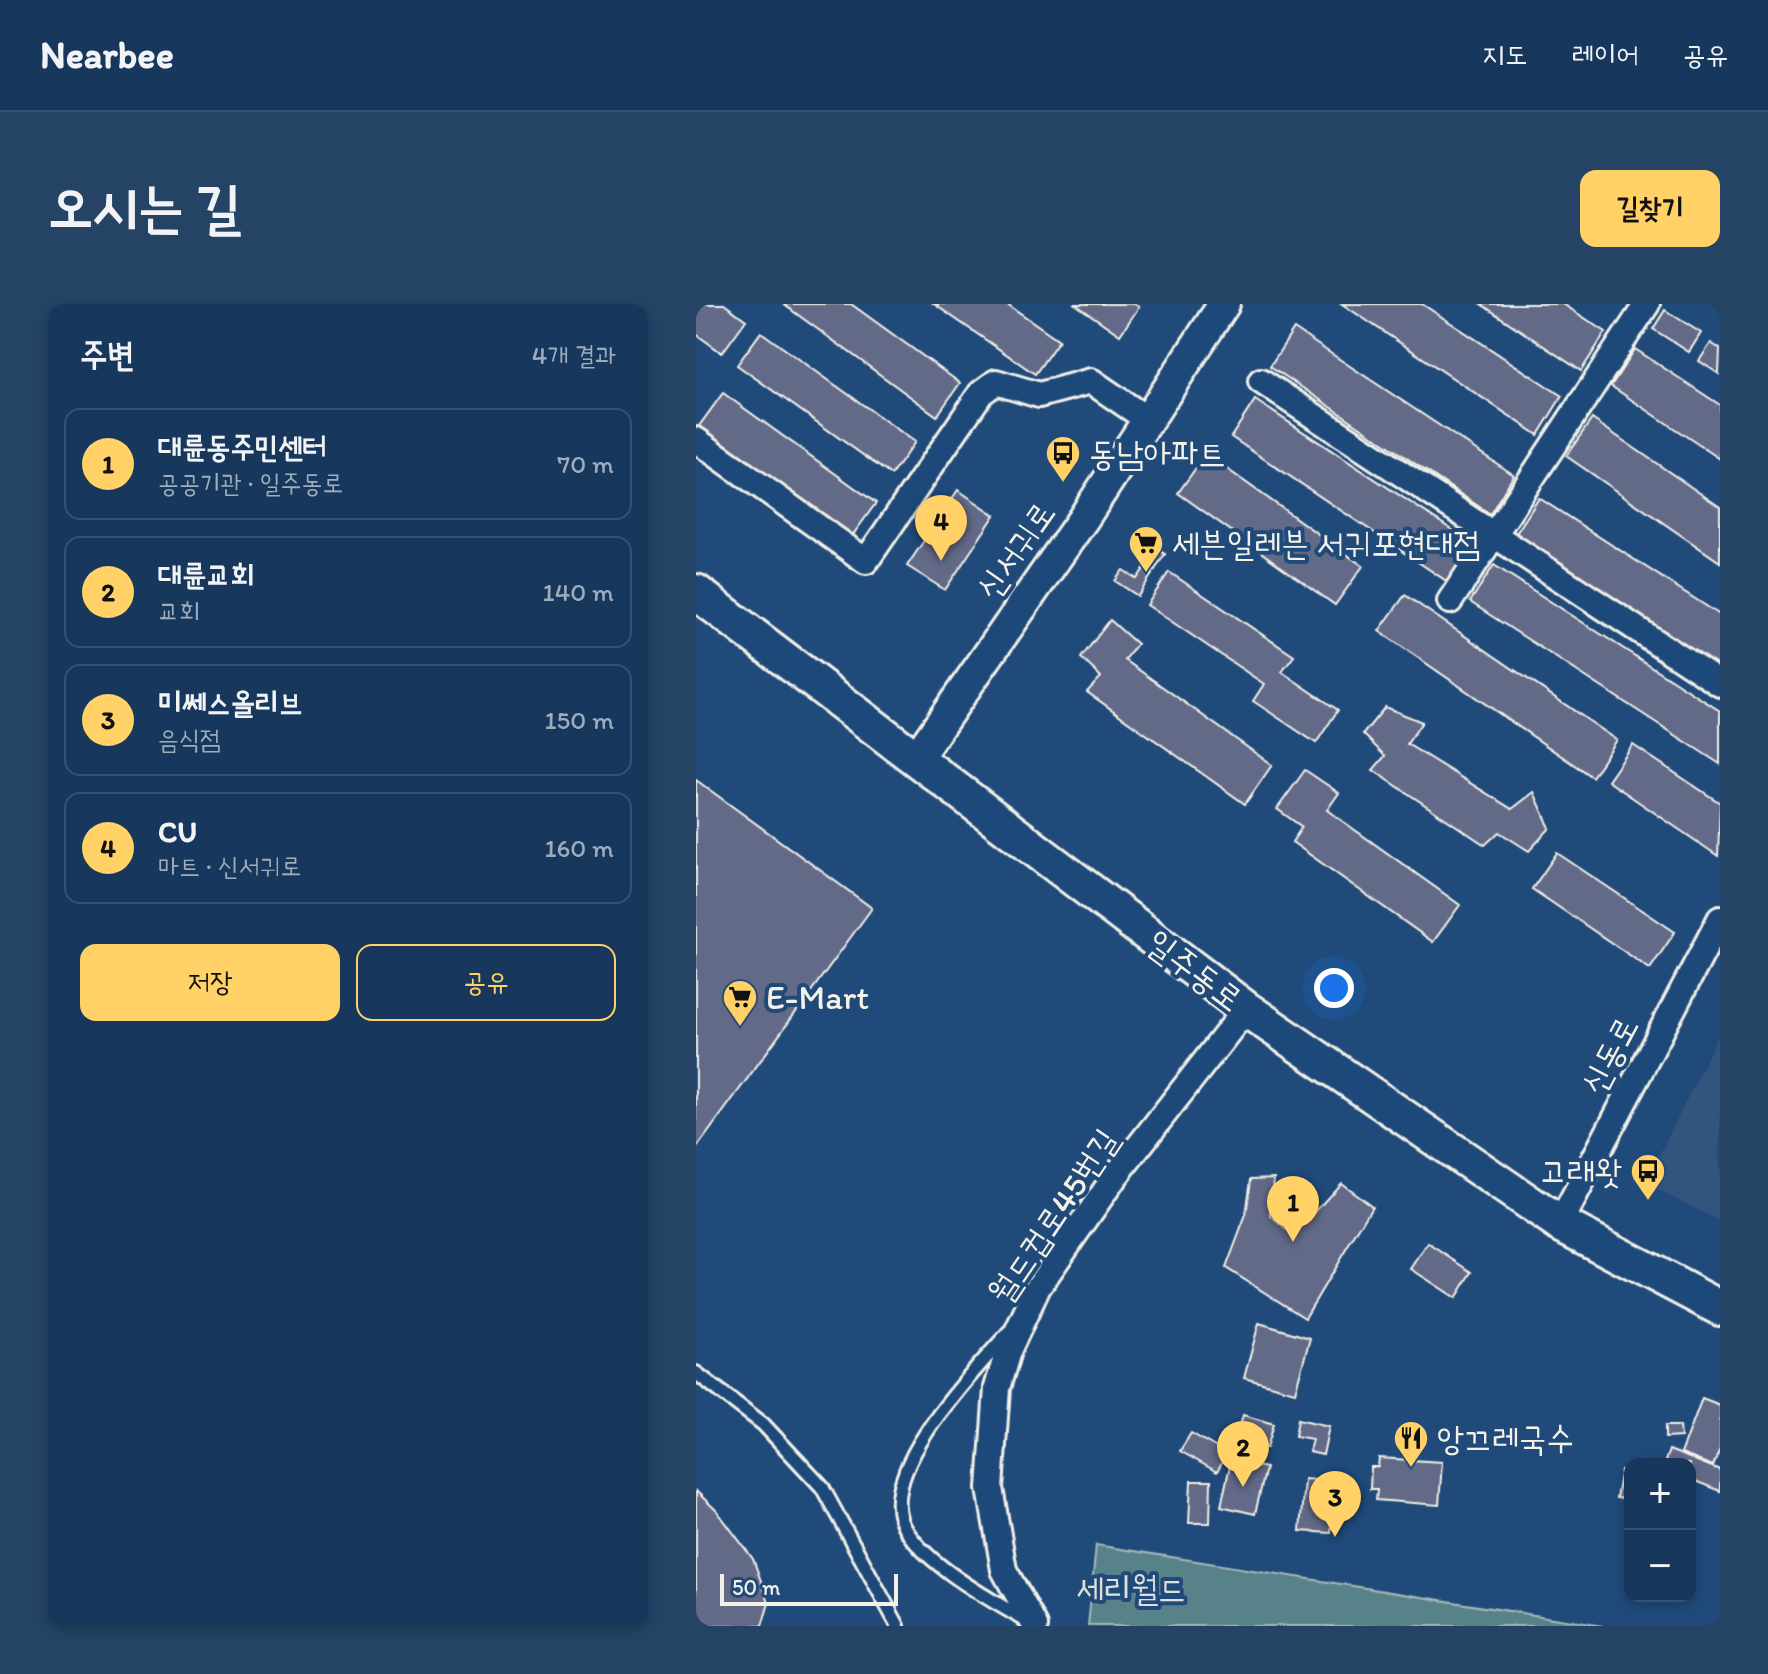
<!DOCTYPE html>
<html lang="ko">
<meta charset="utf-8">
<style>
body{margin:0;font-family:Itim,"Poor Story",sans-serif;background:#244365;color:#f1f3f6}
.controls{position:absolute;right:24px;bottom:24px;display:grid;overflow:hidden;border-radius:16px;box-shadow:0 4px 12px #0003}
.controls button{width:72px;height:72px;display:grid;place-items:center;padding:0;border:0;border-bottom:2px solid #365272;background:#17385c;color:#f1f3f6;font:40px sans-serif}
.scale{position:absolute;left:24px;bottom:20px;width:178px;box-sizing:border-box;padding-left:8px;border:4px solid #f4f1e8;border-top:0;font-size:22px;line-height:28px;white-space:nowrap;color:#f4f1e8;-webkit-text-stroke:6px #1f4a7a;paint-order:stroke}
.you{position:absolute;left:638px;top:684px;width:28px;height:28px;margin:-20px;border:6px solid #fff;border-radius:50%;background:#1a73e8;box-shadow:0 0 0 12px #1a73e833}
.badge{display:grid;place-items:center;width:52px;height:52px;border-radius:50%;background:#ffd166;color:#111;font-size:26px;font-weight:700}
.pin{position:absolute;translate:-50% -66px;filter:drop-shadow(0 2px 4px #0008)}
.pin::after{content:'';position:absolute;top:42px;width:28px;height:24px;background:inherit;clip-path:polygon(0 0,100% 0,50% 100%)}
.list{margin:0;padding:0;list-style:none}
h2{display:flex;justify-content:space-between;align-items:center;height:104px;margin:0;padding:0 32px;font-size:34px}
h2 small{font-size:26px;font-weight:400;color:#9eacbb}
.list li{display:grid;grid-template-columns:52px 1fr auto;gap:24px;align-items:center;box-sizing:border-box;height:112px;margin:0 16px 16px;padding:0 16px;border:2px solid #365272;border-radius:16px}
.list b{display:block;font-size:30px;white-space:nowrap}
.list p{margin:0;font-size:26px;white-space:nowrap;color:#9eacbb}
.list em{font-size:26px;font-style:normal;color:#9eacbb}
.actions{display:flex;gap:16px;padding:24px 32px}
.actions a{flex:1;padding:18px 0;border:2px solid #ffd166;border-radius:16px;text-align:center;font-size:28px;color:#ffd166}
.actions .main{background:#ffd166;color:#111}
.map{position:relative;flex:none;width:1024px;height:1322px;overflow:hidden;border-radius:16px}
header{display:flex;align-items:center;gap:48px;box-sizing:border-box;height:112px;padding:0 40px;background:#17385c;border-bottom:2px solid #365272}
header strong{font-size:38px}
nav{display:flex;gap:44px;margin-inline-start:auto;font-size:28px}
.intro{display:flex;align-items:center;justify-content:space-between;box-sizing:border-box;height:192px;padding:0 48px}
h1{margin:0;font-size:56px}
.button{padding:20px 36px;border-radius:16px;background:#ffd166;color:#111;font-size:28px;font-weight:700}
main{display:flex;gap:48px;padding:0 48px}
aside{flex:1;background:#17385c;border-radius:16px;box-shadow:0 4px 12px #0003}
.map>svg:first-child{display:block}
.built{fill:#33547e}
.green{fill:#588289;stroke:#a6bab8;stroke-width:2}
.building{fill:#636a88;stroke:#f4f1e8;stroke-width:2}
.lines{fill:none;stroke-linecap:round;stroke-linejoin:round}
.service-casing{stroke:#f4f1e8;stroke-width:18}
.minor-casing{stroke:#f4f1e8;stroke-width:30}
.tertiary-casing{stroke:#f4f1e8;stroke-width:36}
.secondary-casing{stroke:#f4f1e8;stroke-width:40}
.service{stroke:#1f4a7a;stroke-width:12}
.minor{stroke:#1f4a7a;stroke-width:24}
.tertiary{stroke:#1f4a7a;stroke-width:30}
.secondary{stroke:#1f4a7a;stroke-width:34}
.labels{text-anchor:middle;stroke-width:8;stroke-linejoin:round;paint-order:stroke}
.poi-label{font-size:34px;fill:#f4f1e8;stroke:#1f4a7a;text-anchor:start}
.street-label{font-size:34px;fill:#f4f1e8;stroke:#1f4a7a}
.park-label{font-size:34px;fill:#dde0da;stroke:#1f4a7a}
</style>
<header>
<strong>Nearbee</strong>
<nav><a>지도</a><a>레이어</a><a>공유</a></nav>
</header>
<div class="intro"><h1>오시는 길</h1><a class="button">길찾기</a></div>
<main>
<aside>
<h2>주변<small>4개 결과</small></h2>
<ul class="list">
<li><span class="badge">1</span><div><b>대륜동주민센터</b><p>공공기관 · 일주동로</p></div><em>70 m</em></li>
<li><span class="badge">2</span><div><b>대륜교회</b><p>교회</p></div><em>140 m</em></li>
<li><span class="badge">3</span><div><b>미쎄스올리브</b><p>음식점</p></div><em>150 m</em></li>
<li><span class="badge">4</span><div><b>CU</b><p>마트 · 신서귀로</p></div><em>160 m</em></li>
</ul>
<div class="actions"><a class="main">저장</a><a>공유</a></div>
</aside>
<div class="map">
<svg width="1024" height="1322" viewBox="0 0 1024 1322">
<rect width="100%" height="100%" fill="#1f4a7a"/>
<filter id="ink" filterUnits="userSpaceOnUse"><feTurbulence type="fractalNoise" baseFrequency=".0125" numOctaves="2"/><feDisplacementMap in="SourceGraphic" scale="16" xChannelSelector="R" yChannelSelector="G"/><feConvolveMatrix kernelMatrix="1 2 1 2 8 2 1 2 1" color-interpolation-filters="sRGB"/></filter>
<g filter="url(#ink)">
<polygon class="built" points="1024,727 1024,917 949,880"/>
<polygon class="green" points="400,1241 907,1322 392,1322"/>
<g class="building">
<polygon points="0,0 28,0 50,16 26,49 0,30"/>
<polygon points="87,0 155,0 264,79 241,112"/>
<polygon points="238,0 311,0 363,36 339,70"/>
<polygon points="379,0 439,0 443,3 424,31"/>
<polygon points="646,0 726,0 866,92 842,131"/>
<polygon points="785,0 867,0 910,28 885,67"/>
<polygon points="969,6 1005,29 993,48 957,25"/>
<polygon points="598,25 818,171 794,210 574,62"/>
<polygon points="65,28 219,138 195,171 41,61"/>
<polygon points="1015,39 1024,45 1023,70 1003,57"/>
<polygon points="939,45 1024,101 1024,155 915,82"/>
<polygon points="27,89 180,199 156,232 3,122"/>
<polygon points="559,96 779,241 755,280 535,133"/>
<polygon points="896,115 1024,203 1024,258 870,152"/>
<polygon points="510,150 667,262 639,301 482,189"/>
<polygon points="262,186 299,211 249,286 211,262"/>
<polygon points="843,194 1024,311 1024,365 819,231"/>
<polygon points="461,245 469,250 442,292 419,277 427,266 441,275"/>
<polygon points="798,261 1024,407 1024,460 774,298"/>
<polygon points="473,268 598,352 586,368 642,406 620,439 557,397 568,380 451,301"/>
<polygon points="709,291 921,436 896,473 683,327"/>
<polygon points="414,316 441,340 429,356 576,461 549,500 391,388 405,373 385,354"/>
<polygon points="689,403 726,418 711,440 816,505 838,488 854,524 833,547 803,528 789,541 677,466 689,452 667,430"/>
<polygon points="937,441 1024,499 1022,552 912,477"/>
<polygon points="609,466 643,489 631,506 764,601 737,638 596,538 606,523 581,505"/>
<polygon points="0,476 176,604 0,845"/>
<polygon points="861,549 979,628 954,665 836,585"/>
<polygon points="578,874 575,912 598,931 645,879 676,902 609,1014 530,964 550,911 555,875"/>
<polygon points="732,939 776,968 760,994 715,965"/>
<polygon points="563,1019 614,1034 599,1088 548,1074"/>
<polygon points="1006,1094 1024,1101 1024,1144 1017,1162 985,1150"/>
<polygon points="547,1111 578,1120 571,1144 540,1136"/>
<polygon points="602,1115 633,1122 627,1151 613,1148 616,1135 599,1132"/>
<polygon points="969,1122 984,1122 985,1133 969,1134"/>
<polygon points="495,1129 531,1150 521,1168 484,1147"/>
<polygon points="973,1146 1024,1166 1024,1187 994,1175 994,1160 968,1160"/>
<polygon points="683,1154 746,1158 743,1201 680,1196 681,1185 674,1185 675,1163 682,1163"/>
<polygon points="535,1157 570,1164 559,1210 525,1202"/>
<polygon points="925,1166 934,1167 934,1196 920,1194"/>
<polygon points="608,1175 649,1178 647,1207 637,1206 635,1229 604,1227"/>
<polygon points="495,1177 515,1177 514,1219 493,1219"/>
<polygon points="0,1187 21,1207 57,1255 73,1299 66,1322 0,1322"/>
</g>
<g class="lines">
<g class="service-casing">
<g id="service">
<path d="M 313,1028 C 279,1067 187,1159 205,1215 C 218,1255 298,1298 333,1318"/>
<polyline points="0,1069 67,1120 126,1183 202,1322"/>
</g>
</g>
<g class="minor-casing">
<g id="minor">
<polyline points="565,77 1024,380"/>
<polyline points="0,136 170,257 285,89 300,78 343,91 395,77 452,116"/>
<polyline points="754,297 951,0"/>
<polyline points="864,920 1024,615"/>
<polyline points="339,1322 308,1266 294,1184 301,1084 312,1047 342,983 418,874 550,705"/>
</g>
</g>
<g class="tertiary-casing">
<polyline id="tertiary" points="221,453 387,215 528,0"/>
</g>
<g class="secondary-casing">
<polyline id="secondary" points="0,288 550,705 864,920 1024,1004"/>
</g>
<use href="#service" class="service"/>
<use href="#minor" class="minor"/>
<use href="#tertiary" class="tertiary"/>
<use href="#secondary" class="secondary"/>
</g>
</g>
<defs>
<g id="bus-pin" transform="scale(1.8)"><path d="M0 17L-7.5 6A9.5 9.5 0 1 1 7.5 6Z" fill="#ffd166" stroke="#1f4a7a"/><path d="M-5-6H5V4H4V6H2V4H-2V6H-4V4H-5ZM-3.5-4V0h7V-4ZM-3.5 1.2v1.5H-2V1.2ZM2 1.2v1.5H3.5V1.2Z" fill="#111"/></g>
<g id="supermarket-pin" transform="scale(1.8)"><path d="M0 17L-7.5 6A9.5 9.5 0 1 1 7.5 6Z" fill="#ffd166" stroke="#1f4a7a"/><path d="M-6-5.5h2.5l.6 2H6L4.5 2H-2.5L-4.4-4H-6ZM-1.5 3.2a1.3 1.3 0 1 0 .1 0ZM3 3.2a1.3 1.3 0 1 0 .1 0Z" fill="#111"/></g>
<g id="restaurant-pin" transform="scale(1.8)"><path d="M0 17L-7.5 6A9.5 9.5 0 1 1 7.5 6Z" fill="#ffd166" stroke="#1f4a7a"/><path d="M-5-6h1v4h1v-4h1v4h1v-4h1v5L-1.5 .5V6h-2V.5L-5-1ZM5-6V6H3V1.5H1.5Q1.5-4 5-6Z" fill="#111"/></g>
</defs>
<g fill-rule="evenodd">
<use href="#bus-pin" x="367" y="149"/>
<use href="#supermarket-pin" x="450" y="239"/>
<use href="#supermarket-pin" x="44" y="693"/>
<use href="#bus-pin" x="952" y="867"/>
<use href="#restaurant-pin" x="715" y="1134"/>
</g>
<g class="labels">
<g class="poi-label">
<text x="393" y="161">동남아파트</text>
<text x="476" y="251">세븐일레븐 서귀포현대점</text>
<text x="70" y="705">E-Mart</text>
<text x="926" y="879" text-anchor="end">고래왓</text>
<text x="741" y="1146">앙끄레국수</text>
</g>
<g class="street-label">
<text transform="translate(319 246) rotate(-55)" y="12">신서귀로</text>
<text transform="translate(499 666) rotate(37)" y="12">일주동로</text>
<text transform="translate(913 751) rotate(-62)" y="12">신동로</text>
<text transform="translate(357 912) rotate(-56)" y="12">월드컵로45번길</text>
</g>
<g class="park-label">
<text x="435" y="1296">세리월드</text>
</g>
</g>
</svg>
<div class="controls">
<button>+</button>
<button>−</button>
</div>
<div class="scale">50 m</div>
<div class="you"></div>
<div class="pin badge" style="left:597px;top:938px">1</div>
<div class="pin badge" style="left:547px;top:1183px">2</div>
<div class="pin badge" style="left:639px;top:1233px">3</div>
<div class="pin badge" style="left:245px;top:257px">4</div>
</div>
</main>
